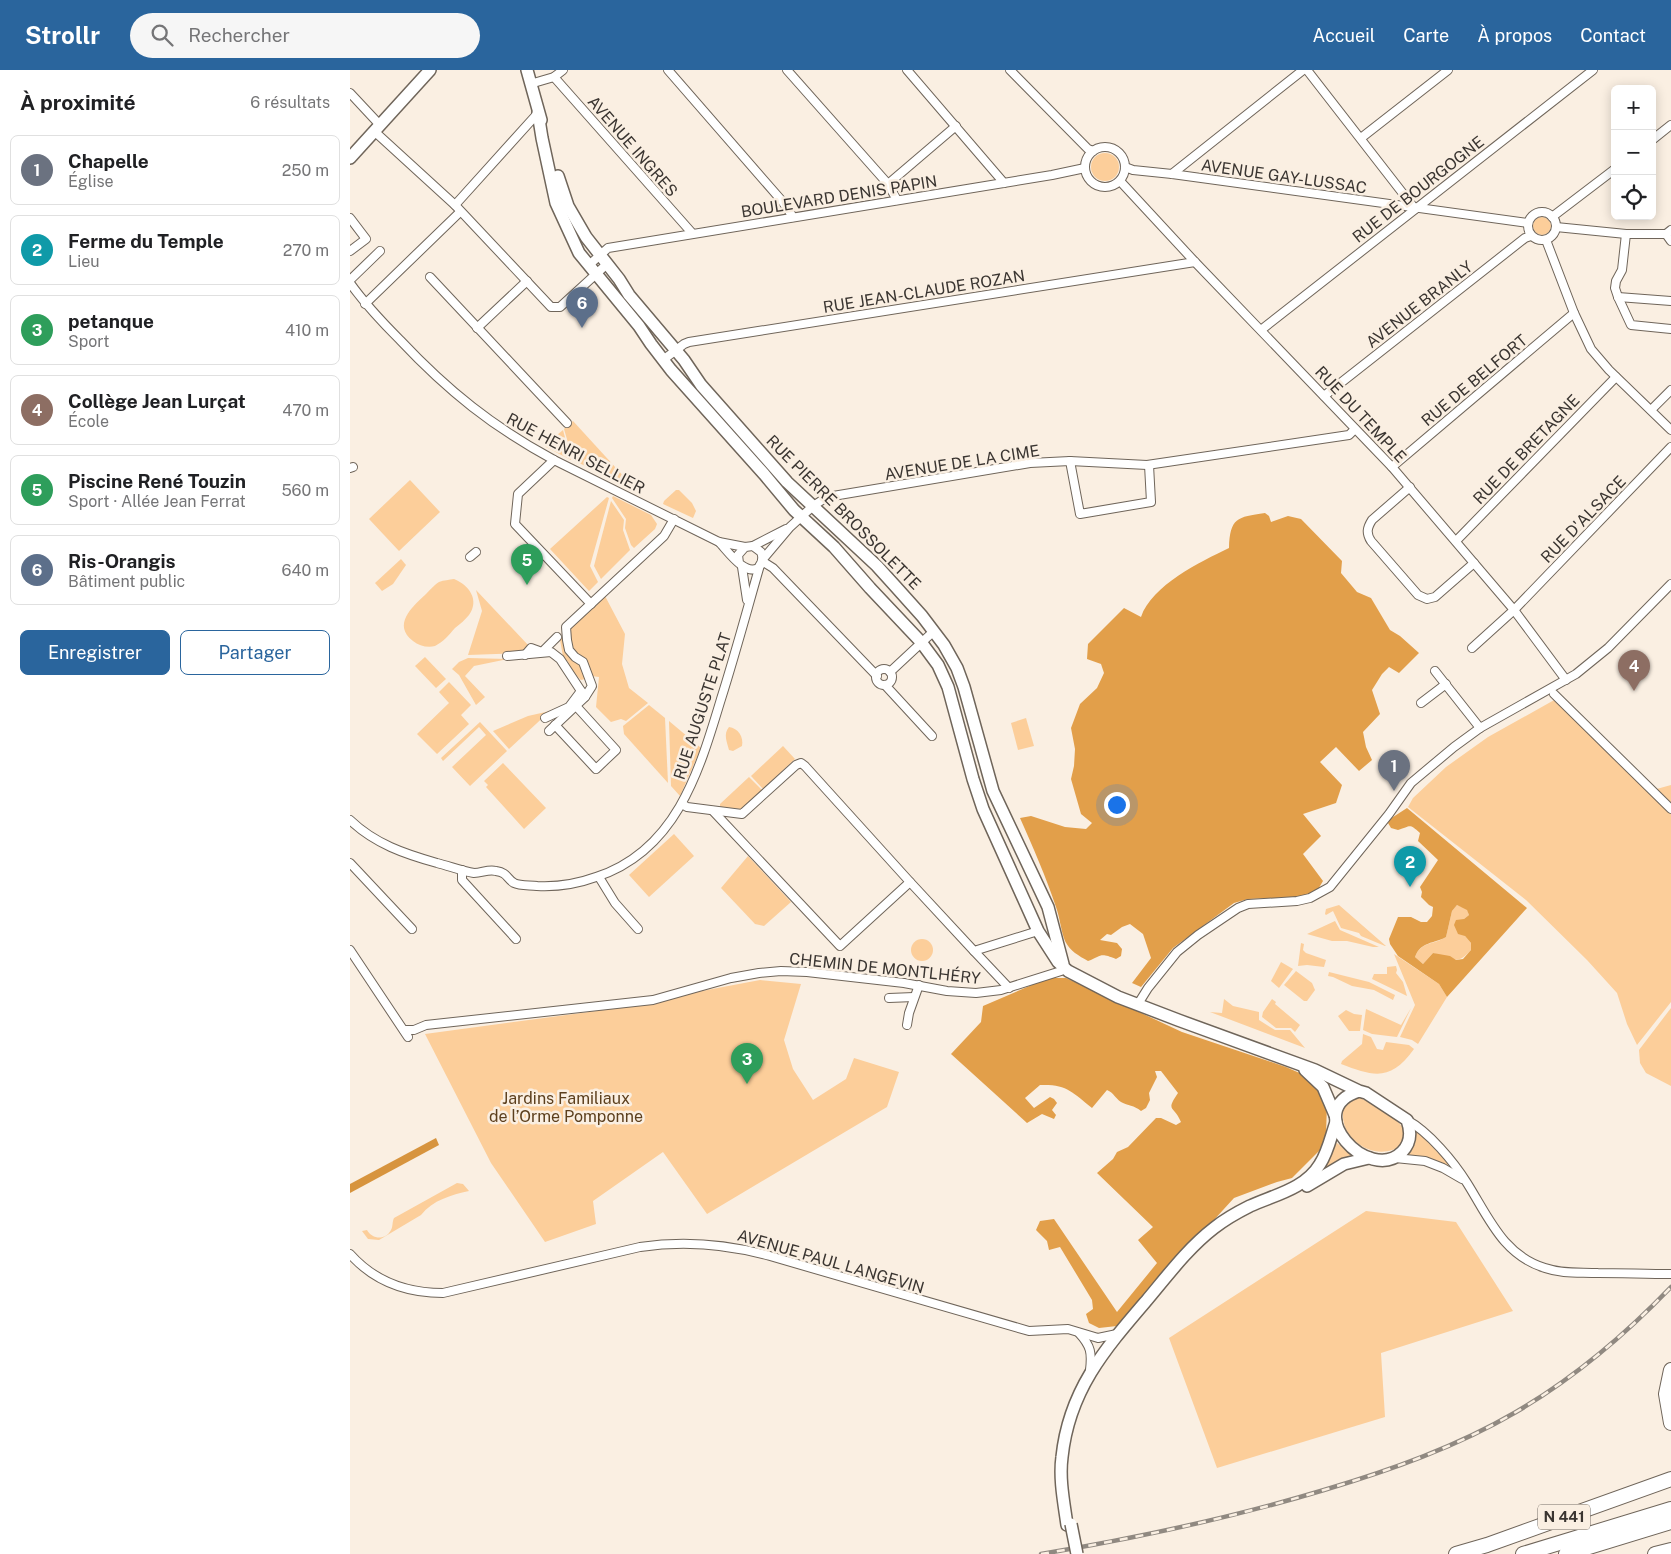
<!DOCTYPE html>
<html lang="fr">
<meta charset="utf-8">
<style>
body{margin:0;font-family:"Public Sans",sans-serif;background:#f6f6f6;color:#202124}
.controls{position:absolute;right:15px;top:15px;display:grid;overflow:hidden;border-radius:8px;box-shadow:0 2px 12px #0003}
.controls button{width:45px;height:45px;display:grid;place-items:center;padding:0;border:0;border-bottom:1px solid #e0e0e0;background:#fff;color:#202124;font:25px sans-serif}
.you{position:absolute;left:766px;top:734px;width:18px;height:18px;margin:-12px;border:4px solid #fff;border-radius:50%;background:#1a73e8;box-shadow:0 0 0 8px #1a73e833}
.badge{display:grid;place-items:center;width:32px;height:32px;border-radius:50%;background:#2a659d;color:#fff;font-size:16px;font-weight:700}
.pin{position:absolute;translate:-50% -41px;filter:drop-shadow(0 1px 2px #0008)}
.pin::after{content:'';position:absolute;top:26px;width:18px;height:15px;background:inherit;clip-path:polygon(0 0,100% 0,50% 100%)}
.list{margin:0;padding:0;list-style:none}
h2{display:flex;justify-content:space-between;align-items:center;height:65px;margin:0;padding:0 20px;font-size:21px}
h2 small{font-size:16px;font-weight:400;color:#757577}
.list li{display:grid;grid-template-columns:32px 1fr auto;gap:15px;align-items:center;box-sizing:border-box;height:70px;margin:0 10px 10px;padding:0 10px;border:1px solid #e0e0e0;border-radius:8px}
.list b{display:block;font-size:19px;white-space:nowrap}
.list p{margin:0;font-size:16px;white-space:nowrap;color:#757577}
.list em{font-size:16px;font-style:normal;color:#757577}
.actions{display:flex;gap:10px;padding:15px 20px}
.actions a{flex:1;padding:11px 0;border:1px solid #2a659d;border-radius:8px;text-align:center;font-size:18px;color:#2a659d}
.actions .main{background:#2a659d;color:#fff}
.icon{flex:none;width:28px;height:28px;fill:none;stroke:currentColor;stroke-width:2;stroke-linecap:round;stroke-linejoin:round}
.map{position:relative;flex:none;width:1321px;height:1484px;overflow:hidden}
header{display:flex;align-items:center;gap:30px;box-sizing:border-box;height:70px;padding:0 25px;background:#2a659d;color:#fff}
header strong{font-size:24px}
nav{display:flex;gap:28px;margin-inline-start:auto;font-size:18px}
.search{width:350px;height:45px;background:#f6f6f6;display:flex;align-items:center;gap:12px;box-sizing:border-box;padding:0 18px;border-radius:28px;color:#757577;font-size:19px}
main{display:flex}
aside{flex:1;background:#fff}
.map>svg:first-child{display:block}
.green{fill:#fcce9a}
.forest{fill:#e29f4a;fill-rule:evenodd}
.water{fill:#d7943e}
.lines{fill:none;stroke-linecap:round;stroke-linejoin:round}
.street-casing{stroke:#6f655a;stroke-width:10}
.secondary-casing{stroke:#6f655a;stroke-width:14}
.highway-casing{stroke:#6f655a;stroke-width:16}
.street{stroke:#fff;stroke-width:8}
.secondary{stroke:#fff;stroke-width:11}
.highway{stroke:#fff;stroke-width:14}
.rail-casing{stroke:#908981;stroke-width:4.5}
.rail{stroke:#faefe2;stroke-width:2.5;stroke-dasharray:8;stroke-linecap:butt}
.secondary-bridge-casing{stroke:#6f655a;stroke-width:14;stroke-linecap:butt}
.secondary-bridge{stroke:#fff;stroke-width:11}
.labels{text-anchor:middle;stroke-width:5;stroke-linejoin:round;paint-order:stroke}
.shield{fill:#faefe2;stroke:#746d66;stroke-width:1}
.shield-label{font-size:15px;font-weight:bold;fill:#3a3531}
.street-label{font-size:16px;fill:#3a3531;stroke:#faefe2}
.park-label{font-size:16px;fill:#5c3f1d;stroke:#faefe2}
</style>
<header>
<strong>Strollr</strong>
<div class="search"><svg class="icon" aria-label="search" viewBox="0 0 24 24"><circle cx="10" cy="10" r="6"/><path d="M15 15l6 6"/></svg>Rechercher</div>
<nav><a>Accueil</a><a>Carte</a><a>À propos</a><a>Contact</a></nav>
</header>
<main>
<aside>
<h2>À proximité<small>6 résultats</small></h2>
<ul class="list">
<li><span class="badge" style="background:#6b7280">1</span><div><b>Chapelle</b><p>Église</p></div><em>250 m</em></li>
<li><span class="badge" style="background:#0f9aa8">2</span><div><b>Ferme du Temple</b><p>Lieu</p></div><em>270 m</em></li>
<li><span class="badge" style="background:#2e9e5b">3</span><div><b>petanque</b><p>Sport</p></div><em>410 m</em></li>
<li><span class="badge" style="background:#8d6e63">4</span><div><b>Collège Jean Lurçat</b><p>École</p></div><em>470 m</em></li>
<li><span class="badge" style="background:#2e9e5b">5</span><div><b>Piscine René Touzin</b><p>Sport · Allée Jean Ferrat</p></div><em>560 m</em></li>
<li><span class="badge" style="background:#5c6f8a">6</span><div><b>Ris-Orangis</b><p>Bâtiment public</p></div><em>640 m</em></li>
</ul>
<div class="actions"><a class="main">Enregistrer</a><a>Partager</a></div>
</aside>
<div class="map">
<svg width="1321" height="1484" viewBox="0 0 1321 1484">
<rect width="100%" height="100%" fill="#faefe2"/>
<g class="green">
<circle cx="755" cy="97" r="14"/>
<circle cx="1192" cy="156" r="9"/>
<polygon points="223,351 287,421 223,390 214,359"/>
<polygon points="213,360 221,390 196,377 195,375"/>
<polygon points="60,410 90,442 49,481 19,449"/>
<polygon points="326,420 329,420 342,433 346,441 343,448 313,434 314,431"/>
<polygon points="263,426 301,445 307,454 305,459 284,478 281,475 275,458 276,449 262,428"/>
<polygon points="257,427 259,428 240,496 248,512 239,521 200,479"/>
<polygon points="261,431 274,450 273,460 280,480 251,509 244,496"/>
<polygon points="51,489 56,495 43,514 32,521 25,513"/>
<path d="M 104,509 C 119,515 130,530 119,545 C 115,550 110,554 105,558 C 99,565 93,572 85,576 C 78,578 69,576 63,571 C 42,555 62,537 75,525 C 79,521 84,515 89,512 C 94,510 99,510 104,509 Z"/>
<polygon points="126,520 179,576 173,583 118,585 132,541"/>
<polygon points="255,526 275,564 272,594 279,618 298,633 276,651 271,649 261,652 246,637 249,607 241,606 237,594 223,580 219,560"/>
<polygon points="212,567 217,582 231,596 235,609 231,610 219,598 218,591 214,592 210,570"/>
<polygon points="75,587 96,609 86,618 65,596"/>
<polygon points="118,588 158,589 124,596 115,606 135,627 126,635 109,605 102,599 109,592"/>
<polygon points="99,612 121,635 111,645 119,654 87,684 67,664 99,633 89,622"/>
<polygon points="1206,629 1303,720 1321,715 1321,932 1287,975 1277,954 1267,923 1237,890 1176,830 1058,737 1063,728 1096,697 1138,667"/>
<polygon points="299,635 315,648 318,713 274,664 273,656"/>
<polygon points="200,641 159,679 143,661 178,646"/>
<polygon points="676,648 684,676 668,680 661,653"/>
<polygon points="319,651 351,678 330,726 321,716"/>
<polygon points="130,652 157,681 120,716 102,697 136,665 129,657 93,691 91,688"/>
<path d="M 379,657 C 388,658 394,667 392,676 L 383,681 L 379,680 C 377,672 373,664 379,657 Z"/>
<polygon points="433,676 445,689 413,719 401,706"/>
<polygon points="153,693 196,738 174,759 136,717 138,715 134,711"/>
<polygon points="399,707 412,720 391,739 370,737 370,734"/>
<polygon points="324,764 344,786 299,827 279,805"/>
<polygon points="398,786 441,832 414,856 405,854 371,818"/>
<polygon points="989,835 1036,876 1035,876 1011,866 1009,863 991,858 983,841 976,845 975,844 976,839"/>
<path d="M 1107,835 L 1117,839 L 1119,845 L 1114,849 L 1115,866 L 1121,873 L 1121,880 C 1107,896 1101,889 1083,883 L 1073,894 L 1065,887 C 1071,871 1084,875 1096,867 L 1102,841 Z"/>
<polygon points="985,851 990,860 1029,877 1023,877 997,871 982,871 957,864"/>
<circle cx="572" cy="880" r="11"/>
<polygon points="951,873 954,874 953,880 956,883 976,890 974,897 957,895 948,896"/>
<polygon points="1044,884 1089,914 1097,927 1068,974 1062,970 1050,967 1065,935"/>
<polygon points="931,892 943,899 929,918 921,911"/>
<polygon points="1046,896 1047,900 1046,903 1053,912 1057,926 1022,909 1024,904 1037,904 1037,897"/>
<polygon points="946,901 962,913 965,920 957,931 954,931 934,915"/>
<polygon points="979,902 1019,912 1045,925 1043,930 1024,920 1002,916 983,907 978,906"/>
<polygon points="410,910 451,914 434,970 443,999 463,1030 496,1009 504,988 549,1002 537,1037 357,1144 313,1082 243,1131 246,1154 195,1172 141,1093 75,964 246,941"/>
<polygon points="874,929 883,936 909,942 909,950 925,960 940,960 955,978 860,942 872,943"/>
<polygon points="922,929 926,932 925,934 950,955 945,962 941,958 926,958 912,947 913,942"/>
<polygon points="1061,938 1047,967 1022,964 1013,960 1016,939 1051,955"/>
<polygon points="1321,938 1321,1016 1296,1003 1290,993 1289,980"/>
<polygon points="996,940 1004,944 1012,945 1010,961 999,961 988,946"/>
<path d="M 1013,964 L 1021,967 L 1027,979 L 1033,980 L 1036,972 L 1059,975 L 1064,979 C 1041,1011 1025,1007 991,994 L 992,991 L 1012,974 Z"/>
<path d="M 1007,1027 C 1024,1033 1043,1044 1054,1059 C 1054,1062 1055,1067 1054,1071 C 1052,1076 1047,1079 1042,1080 C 1021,1087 995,1071 993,1048 C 993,1044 992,1040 994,1036 C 997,1032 1003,1029 1007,1027 Z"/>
<polygon points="1066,1060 1099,1094 1098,1096 1085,1090 1057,1085 1065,1074"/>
<polygon points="987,1073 1001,1085 977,1099 974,1097 985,1074"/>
<path d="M 107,1113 L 113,1114 L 119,1121 C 101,1125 83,1130 71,1145 L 29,1170 L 18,1169 L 12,1161 L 17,1160 C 22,1169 35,1171 41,1160 C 43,1157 42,1152 44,1148 Z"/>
<polygon points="1016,1141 1106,1152 1163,1241 1031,1283 1035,1347 867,1398 819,1268"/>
</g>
<g class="forest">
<path d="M 915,443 L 919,446 L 921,452 L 938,446 L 951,449 L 992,491 L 991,503 L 1007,522 L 1021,528 L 1040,560 L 1050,566 L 1069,583 L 1049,603 L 1039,597 L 1032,604 L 1022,620 L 1030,644 L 1013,662 L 1016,677 L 1022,690 L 1009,701 L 986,677 L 970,692 L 992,715 L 986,733 L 953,744 L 971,766 L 953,784 L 973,811 L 967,821 L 950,827 L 898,829 L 884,833 L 823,878 L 791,917 L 782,913 L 801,888 L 793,864 L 780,854 L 772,857 L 761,865 L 757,864 L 750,870 L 767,873 L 772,879 L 771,886 L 766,889 C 749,882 752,886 738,891 C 729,886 720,881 715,871 C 711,861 710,848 706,837 C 696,807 683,777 670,748 L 681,746 L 715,757 L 736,759 L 742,753 L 731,744 L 721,709 L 724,696 L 725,679 L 721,658 L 730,634 L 747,618 L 754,603 L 751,594 L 737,589 L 738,574 L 774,538 L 791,547 C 802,515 850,492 879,478 C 880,448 887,447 915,443 Z"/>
<path d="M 1057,738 L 1177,838 L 1097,927 L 1089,914 L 1048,886 L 1040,874 L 1039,869 L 1048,847 L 1061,847 L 1071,852 L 1077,852 L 1082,846 L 1083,837 L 1079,835 L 1071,827 L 1072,822 L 1070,817 L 1088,790 L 1068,771 L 1070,763 C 1059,753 1061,756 1048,760 L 1041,758 L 1038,753 L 1040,749 ZM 1107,835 L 1117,840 L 1119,845 L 1114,849 L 1106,850 L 1104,855 L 1108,864 L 1115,866 L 1121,873 L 1121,880 L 1113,889 L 1106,890 L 1100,886 L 1083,883 L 1073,894 L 1065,887 C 1071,871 1084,874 1096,867 L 1102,841 Z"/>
<path d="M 698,908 L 716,908 L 832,962 L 936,997 L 954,1005 L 968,1016 L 977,1032 L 976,1066 L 970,1080 L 942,1108 L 927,1112 L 884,1128 L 767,1256 L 749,1258 L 739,1253 L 736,1244 L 743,1239 L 742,1230 L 710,1177 L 699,1180 L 697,1171 L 686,1160 L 690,1151 L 704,1149 L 767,1242 L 807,1193 L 788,1170 L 803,1157 L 747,1103 L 763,1089 L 767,1082 L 778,1077 L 806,1048 L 811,1048 L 826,1055 L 831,1052 C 824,1035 815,1042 828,1023 L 811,1001 L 805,1001 L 807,1007 L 799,1023 L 800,1030 L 796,1038 L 791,1041 C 784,1035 778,1036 771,1032 C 765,1028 764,1023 757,1020 L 742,1038 C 722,1022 717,1014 690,1015 L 675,1028 L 684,1038 L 700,1027 L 704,1029 L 707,1033 L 702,1040 L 706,1045 L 704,1049 L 692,1044 L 677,1053 L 601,984 L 631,952 L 633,936 Z"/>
</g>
<polygon class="water" points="86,1068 89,1075 0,1123 0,1114"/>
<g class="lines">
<g class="street-casing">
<g id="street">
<polyline points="318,0 432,131 443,147"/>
<polyline points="437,0 538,114 547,130"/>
<polyline points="557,0 654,113"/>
<polyline points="660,0 738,79 743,81"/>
<polyline points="957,0 1065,139"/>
<polyline points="204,7 342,163"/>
<polyline points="180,14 204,7 213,0"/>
<polyline points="0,23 29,54"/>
<polyline points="24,61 105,135 201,237 210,237 257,194"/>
<polyline points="1011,68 1098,0"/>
<polyline points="1302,70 1321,55"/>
<circle cx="755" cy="97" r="20"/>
<polyline points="775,97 783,100 822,104 1178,153"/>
<polyline points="822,104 953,0"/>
<polyline points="770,111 845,192 1042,397 1164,540 1216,610"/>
<polyline points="538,114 606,56"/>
<polyline points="105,135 188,43"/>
<circle cx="1192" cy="156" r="14"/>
<polyline points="1202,147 1265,99"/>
<polyline points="0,148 16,169 0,181"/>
<polyline points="1206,157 1276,164 1316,164"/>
<polyline points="1321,160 1316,164 1321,171"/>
<polyline points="1276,164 1272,200 1266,211 1265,218 1268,227 1281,255 1321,259"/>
<polyline points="1196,170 1224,243 1241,279 1259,300 1321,360"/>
<polyline points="239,195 258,178 702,105 735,98"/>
<polyline points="80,207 217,353"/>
<polyline points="0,210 30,181"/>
<path d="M 0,213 C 15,234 32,252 50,270 C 98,321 143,357 204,390 L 369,472 L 395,477"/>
<polyline points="1268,227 1321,231"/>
<polyline points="15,234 110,142"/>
<polyline points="127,258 177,211"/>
<polyline points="911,260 1243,0"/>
<polyline points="313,290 334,274 339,272 845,192"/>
<polyline points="974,326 1175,168 1181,166"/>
<polyline points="1301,340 1321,320"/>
<polyline points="204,390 168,424 165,454 241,534"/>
<polyline points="720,391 730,444 801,432 799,395"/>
<polyline points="1042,397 1224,243"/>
<polyline points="0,398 3,397"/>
<path d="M 1060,417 L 1022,450 C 1017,458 1016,463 1021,471 L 1068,525 L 1077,529 L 1085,527 L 1124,493"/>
<polyline points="1106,471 1266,307"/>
<path d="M 369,472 C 377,480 396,508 409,497 C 413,492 413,487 411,482 L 403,476 L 395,477 L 388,485 L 389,493"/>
<polyline points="403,476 436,459"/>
<polyline points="120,487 126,482"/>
<polyline points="413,489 440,457 463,436 477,427 680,393 720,391 797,395 999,365 1005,359"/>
<polyline points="412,491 423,498 527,606"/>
<polyline points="392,497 397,530"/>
<polyline points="1122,578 1164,540 1321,377"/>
<polyline points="175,585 181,578 192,582 207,567"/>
<polyline points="157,586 201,582 210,589 235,627"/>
<circle cx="534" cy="607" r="8"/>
<polyline points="1085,601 1130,658"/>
<polyline points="540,602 584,561"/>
<polyline points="535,615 582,666"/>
<polyline points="1204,624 1321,739"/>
<polyline points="1071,633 1096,614"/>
<polyline points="195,648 219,637 231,621"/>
<polyline points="205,655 246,699 266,680 226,636"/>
<polyline points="199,661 235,627 242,616 233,592 225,587 219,580 217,570 216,557 314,466 324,449"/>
<polyline points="332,734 337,737 392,744 446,695 451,693 455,696 560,812 624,881 688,861"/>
<polyline points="363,741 490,876 560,812"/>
<path d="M 0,750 C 25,774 55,784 87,793 C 99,796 112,801 124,803 C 132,803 138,799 146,801 C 158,803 156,808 164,813 C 170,816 180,815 187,816 C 207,817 227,814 246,807 C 326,781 349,702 371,629 C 385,585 397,540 410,495"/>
<polyline points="0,793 62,859"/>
<polyline points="112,800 112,810 166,869"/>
<polyline points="249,807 265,833 288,859"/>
<polyline points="0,880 58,967"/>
<polyline points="624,881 659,918"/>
<polyline points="539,928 564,927"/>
<polyline points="788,934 798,918 827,882 848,865 888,838 898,834 947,831 960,828 980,817 1039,744 1061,713 1104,677 1130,658 1226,604 1258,578 1321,514"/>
<polyline points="557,955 559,943 569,915"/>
<polyline points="54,960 64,960 76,955 303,930 381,908 409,903 431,901 457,902 554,913 597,921 626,923 651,920 711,901 715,898"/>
<path d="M 1057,1050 C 1079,1062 1104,1092 1117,1113 C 1139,1148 1153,1185 1195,1198 C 1212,1204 1230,1202 1248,1203 C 1272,1203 1297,1204 1321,1204"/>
<polyline points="1045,1088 1075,1091 1093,1098 1112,1109"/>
<path d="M 0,1184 C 24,1211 57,1223 93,1223 L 290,1177 C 336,1170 377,1174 420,1186 L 679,1261 L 718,1259 L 748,1268 L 767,1264"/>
<path d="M 729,1263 C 741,1276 742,1283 740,1300"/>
</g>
</g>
<g class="secondary-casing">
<g id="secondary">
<polyline points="177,0 191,50"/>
<path d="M 188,43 L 192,68 L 206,133 L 229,183 L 289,256 L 301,274 L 321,300 L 414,404 L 444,440 L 484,477 L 520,518 L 571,572 L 588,595 L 598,617 L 623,709 L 633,739 L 688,861 L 708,892 L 718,901 L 768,927 L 828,950 L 965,1000 L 1009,1021 L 1016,1023 L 1057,1050 C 1061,1061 1061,1073 1052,1082 C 1019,1115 949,1040 1009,1021"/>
<polyline points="0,88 80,0"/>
<polyline points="208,106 218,136 236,167 269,209 279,225 334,290 351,315 437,412 527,496 546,517 572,546 594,575 607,598 614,617 643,721 698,837 713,894"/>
<polyline points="955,1000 973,1017 985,1045"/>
<polyline points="957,1116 994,1094 1019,1088"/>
<path d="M 717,1455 C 714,1433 709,1409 712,1387 C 719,1320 755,1279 797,1230 C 818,1205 838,1178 864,1158 C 874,1150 888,1142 900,1136 C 924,1125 955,1119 970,1094 C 978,1082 981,1066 986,1052"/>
</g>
</g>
<g class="highway-casing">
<g id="highway">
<polyline points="1321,1300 1316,1324 1321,1353"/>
<polyline points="1106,1484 1137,1475 1321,1409"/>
<polyline points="1173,1484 1321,1439"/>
<polyline points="1216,1484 1321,1452"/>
<polyline points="1305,1484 1321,1480"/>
</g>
</g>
<use href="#street" class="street"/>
<use href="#secondary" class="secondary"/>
<use href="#highway" class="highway"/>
<g class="rail-casing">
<path id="rail" d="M 691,1484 C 787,1468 881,1448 974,1420 C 1041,1400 1106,1377 1166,1342 C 1224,1308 1275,1265 1321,1217"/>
</g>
<use href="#rail" class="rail"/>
<g class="secondary-bridge-casing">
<polyline id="secondary-bridge" points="721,1454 727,1484"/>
</g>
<use href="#secondary-bridge" class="secondary-bridge"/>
</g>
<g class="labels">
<rect class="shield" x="1188" y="1434.5" width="52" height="25" rx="4"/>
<g class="shield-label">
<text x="1214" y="1452">N 441</text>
</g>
<g class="street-label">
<text transform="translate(283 76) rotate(49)" y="6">AVENUE INGRES</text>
<text transform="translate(934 106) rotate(8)" y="6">AVENUE GAY-LUSSAC</text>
<text transform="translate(1068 119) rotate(-38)" y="6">RUE DE BOURGOGNE</text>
<text transform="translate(489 126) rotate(-9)" y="6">BOULEVARD DENIS PAPIN</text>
<text transform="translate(574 221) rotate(-9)" y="6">RUE JEAN-CLAUDE ROZAN</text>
<text transform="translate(1069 234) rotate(-38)" y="6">AVENUE BRANLY</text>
<text transform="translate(1124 310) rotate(-40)" y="6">RUE DE BELFORT</text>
<text transform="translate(1011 344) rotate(47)" y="6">RUE DU TEMPLE</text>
<text transform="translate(1176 379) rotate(-46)" y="6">RUE DE BRETAGNE</text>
<text transform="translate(226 383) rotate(28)" y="6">RUE HENRI SELLIER</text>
<text transform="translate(612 392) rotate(-9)" y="6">AVENUE DE LA CIME</text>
<text transform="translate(494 442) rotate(45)" y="6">RUE PIERRE BROSSOLETTE</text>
<text transform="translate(1233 449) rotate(-46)" y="6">RUE D'ALSACE</text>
<text transform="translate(352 636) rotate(-72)" y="6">RUE AUGUSTE PLAT</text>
<text transform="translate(535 898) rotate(6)" y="6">CHEMIN DE MONTLHÉRY</text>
<text transform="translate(481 1191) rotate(16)" y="6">AVENUE PAUL LANGEVIN</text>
</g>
<g class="park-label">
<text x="216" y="1034">Jardins Familiaux<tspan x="216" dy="18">de l’Orme Pomponne</tspan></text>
</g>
</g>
</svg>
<div class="controls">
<button>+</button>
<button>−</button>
<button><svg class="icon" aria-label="locate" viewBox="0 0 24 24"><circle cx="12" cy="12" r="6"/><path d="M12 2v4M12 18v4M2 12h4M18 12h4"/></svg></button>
</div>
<div class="you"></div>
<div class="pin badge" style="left:1044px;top:721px;background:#6b7280">1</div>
<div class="pin badge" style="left:1060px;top:817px;background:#0f9aa8">2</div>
<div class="pin badge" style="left:397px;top:1014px;background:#2e9e5b">3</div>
<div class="pin badge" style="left:1284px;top:621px;background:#8d6e63">4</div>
<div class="pin badge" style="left:177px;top:515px;background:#2e9e5b">5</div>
<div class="pin badge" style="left:232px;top:258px;background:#5c6f8a">6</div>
</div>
</main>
